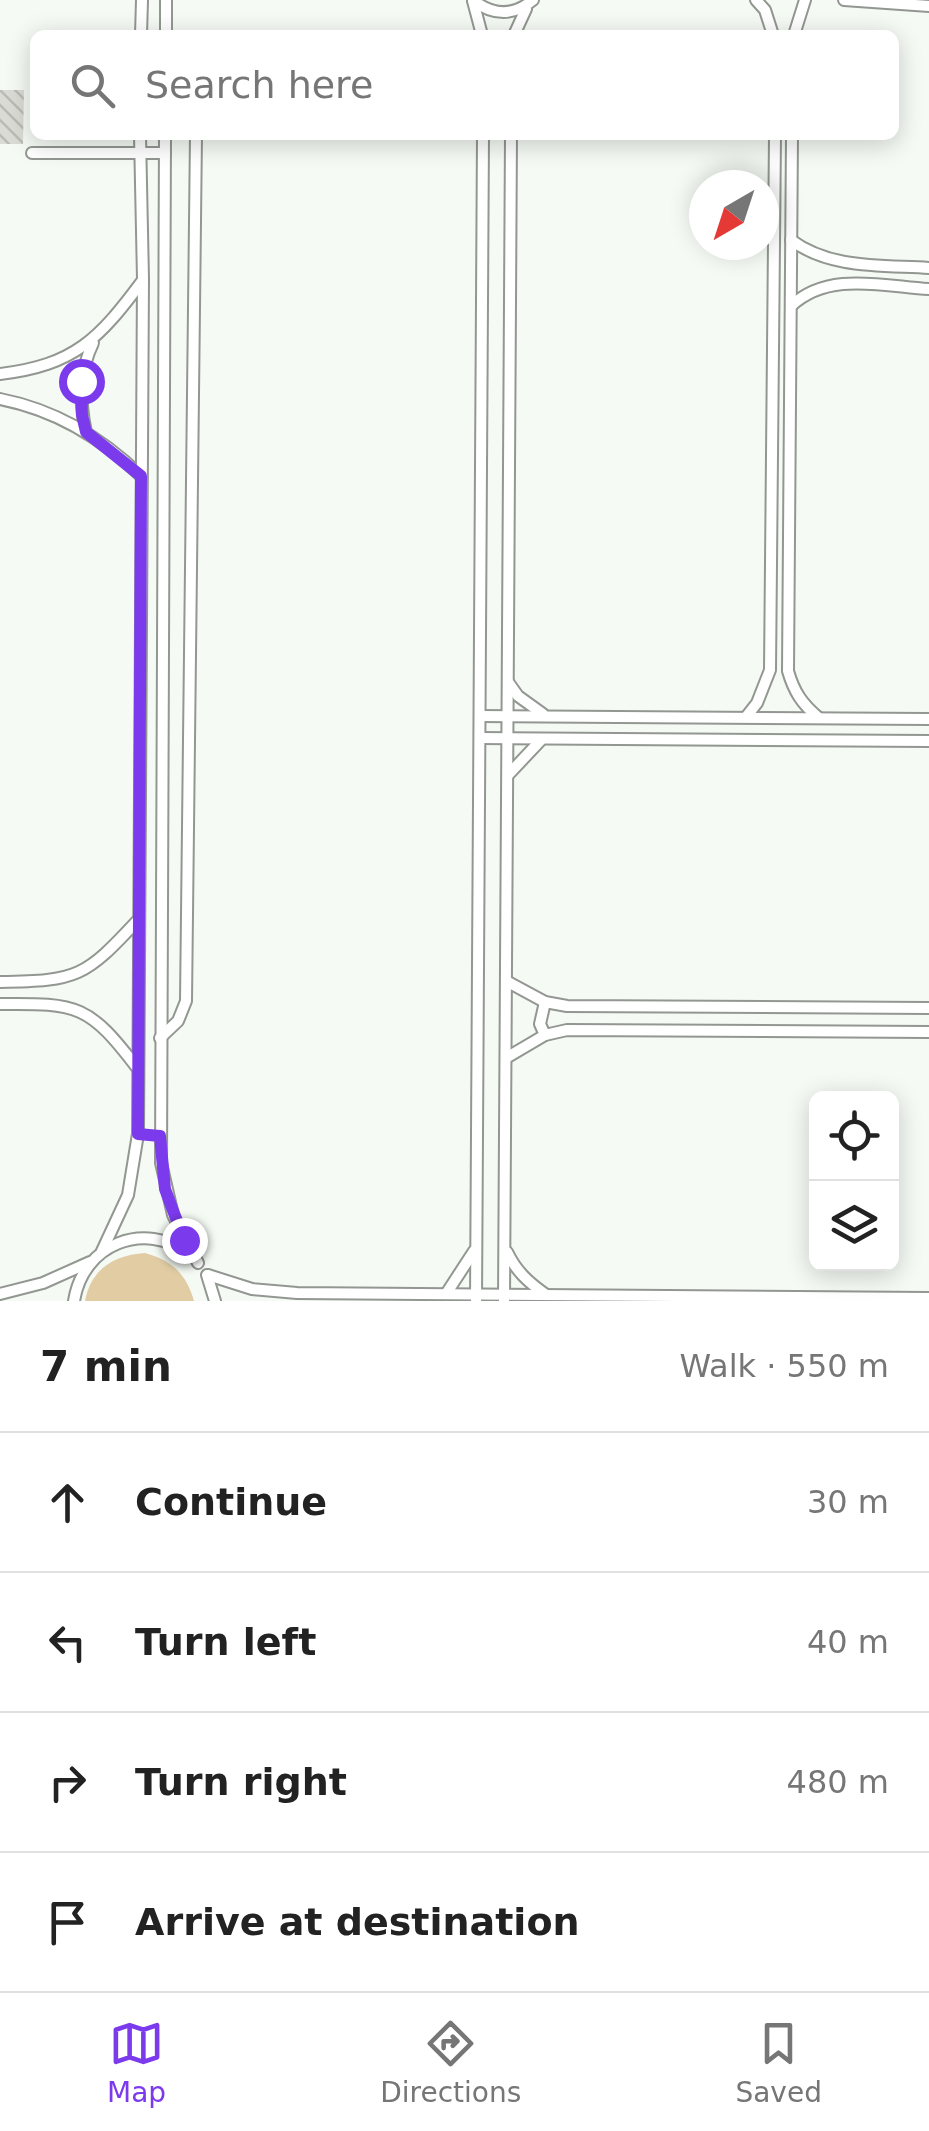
<!DOCTYPE html>
<meta charset="utf-8">
<style>
body{margin:0;font-family:"DejaVu Sans",sans-serif;background:#f2f2f2;color:#222}
.controls{position:absolute;right:30px;bottom:30px;display:grid;overflow:hidden;border-radius:15px;box-shadow:0 5px 25px #0003}
.controls button{width:90px;height:90px;display:grid;place-items:center;padding:0;border:0;border-bottom:2px solid #e0e0e0;background:#fff;color:#222;font:50px sans-serif}
.compass{position:absolute;left:689px;top:170px;width:90px;height:90px;border-radius:50%;background:#fff;box-shadow:0 5px 25px #0003;rotate:219deg}
.stop{position:absolute;width:30px;height:30px;margin:-22px;border:8px solid #7c3aed;border-radius:50%;background:#fff}
.stop.end{background:#7c3aed;border-color:#fff;box-shadow:0 2px 10px #0008}
.list{margin:0;padding:0;list-style:none}
h2{display:flex;justify-content:space-between;align-items:center;height:130px;margin:0;padding:0 40px;font-size:42px}
h2 small{font-size:32px;font-weight:400;color:#767676}
.list li{display:grid;grid-template-columns:65px 1fr auto;gap:30px;align-items:center;box-sizing:border-box;height:140px;padding:0 40px;border-top:2px solid #e0e0e0}
.list b{display:block;font-size:38px;white-space:nowrap}
.list em{font-size:32px;font-style:normal;color:#767676}
.icon{flex:none;width:55px;height:55px;fill:none;stroke:currentColor;stroke-width:2;stroke-linecap:round;stroke-linejoin:round}
.map{position:relative;flex:none;width:929px;height:1301px;overflow:hidden}
.search{position:absolute;background:#fff;box-shadow:0 5px 25px #0003;left:30px;right:30px;top:30px;height:110px;display:flex;align-items:center;gap:25px;box-sizing:border-box;padding:0 35px;border-radius:15px;color:#767676;font-size:38px}
.sheet{height:690px;background:#fff}
nav{display:flex;justify-content:space-around;align-items:center;box-sizing:border-box;height:140px;border-top:2px solid #e0e0e0;background:#fff;font-size:28px;color:#767676}
nav a{display:grid;justify-items:center;gap:5px}
nav .on{color:#7c3aed}
.map>svg:first-child{display:block}
.green{fill:#e1cca4}
.building{fill:url(#building-back-hatch)}
.lines{fill:none;stroke-linecap:round;stroke-linejoin:round}
.minor-casing{stroke:#929791;stroke-width:14}
.minor{stroke:#fff;stroke-width:10}
.route{stroke:#7c3aed;stroke-width:12}
</style>
<div class="map">
<svg width="929" height="1301" viewBox="0 0 929 1301">
<defs>
<pattern id="building-back-hatch" width="6" height="6" patternUnits="userSpaceOnUse" patternTransform="scale(2.5)"><rect width="6" height="6" fill="#dadbd4"/><path d="M-1 5l2 2M0 0l6 6M5-1l2 2" fill="none" stroke="#babbb5"/></pattern>
</defs>
<rect width="100%" height="100%" fill="#f5fbf4"/>
<path class="green" d="M 145,1253 C 173,1261 186,1274 194,1301 L 85,1301 C 91,1269 114,1255 145,1253 Z"/>
<polygon class="building" points="0,90 24,90 23,144 0,144"/>
<g class="lines">
<g class="minor-casing">
<g id="minor">
<path d="M 473,0 C 493,16 514,16 533,0"/>
<polyline points="756,0 765,10 773,35"/>
<polyline points="844,0 929,6"/>
<polyline points="473,1 482,35"/>
<polyline points="141,35 142,0"/>
<polyline points="166,35 166,0"/>
<polyline points="514,35 526,9"/>
<polyline points="794,35 805,0"/>
<polyline points="165,135 161,1163 173,1215 198,1263"/>
<path d="M 792,135 L 788,671 C 794,692 802,704 819,718"/>
<polyline points="32,153 165,153"/>
<path d="M 791,240 C 830,269 882,265 929,268"/>
<path d="M 791,306 C 828,271 882,286 929,289"/>
<path d="M 0,374 C 75,365 99,339 143,280"/>
<path d="M 0,399 C 56,410 101,437 141,476"/>
<path d="M 86,432 C 79,401 79,372 93,343"/>
<polyline points="508,682 518,696 543,714"/>
<polyline points="480,716 929,719"/>
<polyline points="746,717 757,703 770,670 775,135"/>
<polyline points="480,738 929,741"/>
<polyline points="508,775 541,740"/>
<polyline points="506,981 545,1002 567,1006 929,1008"/>
<path d="M 0,982 C 78,981 85,977 138,920"/>
<path d="M 0,1004 C 79,1003 89,1005 138,1069"/>
<polyline points="545,1035 540,1024 545,1002"/>
<polyline points="160,1038 178,1021 186,1001 196,135"/>
<polyline points="506,1058 545,1035 567,1030 929,1032"/>
<polyline points="102,1251 128,1195 138,1134 143,279 140,135"/>
<path d="M 507,1252 C 516,1271 528,1282 545,1294"/>
<polyline points="207,1275 215,1301"/>
<polyline points="208,1275 252,1289 297,1293 929,1298"/>
<polyline points="0,1294 43,1283 90,1262"/>
<polyline points="446,1294 474,1251"/>
<path d="M 74,1301 C 83,1244 144,1220 190,1254"/>
<polyline points="476,1301 483,135"/>
<polyline points="504,1301 511,135"/>
</g>
</g>
<use href="#minor" class="minor"/>
</g>
<g class="lines">
<polyline class="route" points="81,381 82,415 86,432 141,476 138,1134 160,1136 165,1189 184,1240"/>
</g>
</svg>
<div class="controls">
<button><svg class="icon" aria-label="locate" viewBox="0 0 24 24"><circle cx="12" cy="12" r="6"/><path d="M12 2v4M12 18v4M2 12h4M18 12h4"/></svg></button>
<button><svg class="icon" aria-label="layers" viewBox="0 0 24 24"><path d="M12 4l9 5-9 5-9-5zM3 14l9 5 9-5"/></svg></button>
</div>
<svg class="compass" viewBox="-18 -18 36 36"><path d="M0-13l5 13h-10z" fill="#e53935"/><path d="M0 13l5-13h-10z" fill="#767676"/></svg>
<div class="stop" style="left:81px;top:381px"></div>
<div class="stop end" style="left:184px;top:1240px"></div>
<div class="search"><svg class="icon" aria-label="search" viewBox="0 0 24 24"><circle cx="10" cy="10" r="6"/><path d="M15 15l6 6"/></svg>Search here</div>
</div>
<section class="sheet">
<h2>7 min<small>Walk · 550 m</small></h2>
<ul class="list">
<li><svg class="icon" aria-label="ahead" viewBox="0 0 24 24"><path d="M12 20V5M6 11l6-6 6 6"/></svg><div><b>Continue</b></div><em>30 m</em></li>
<li><svg class="icon" aria-label="left" viewBox="0 0 24 24"><path d="M17 20v-9H6M10 6l-5 5 5 5"/></svg><div><b>Turn left</b></div><em>40 m</em></li>
<li><svg class="icon" aria-label="right" viewBox="0 0 24 24"><path d="M7 20v-9h11M14 6l5 5-5 5"/></svg><div><b>Turn right</b></div><em>480 m</em></li>
<li><svg class="icon" aria-label="arrive" viewBox="0 0 24 24"><path d="M6 21V4h12l-3 4 3 4H6"/></svg><div><b>Arrive at destination</b></div></li>
</ul>
</section>
<nav>
<a class="on"><svg class="icon" aria-label="map" viewBox="0 0 24 24"><path d="M3 6l6-2 6 2 6-2v14l-6 2-6-2-6 2zM9 4v14M15 6v14"/></svg>Map</a>
<a><svg class="icon" aria-label="directions" viewBox="0 0 24 24"><path d="M12 3l9 9-9 9-9-9zM9 14v-3h6M13 9l2 2-2 2"/></svg>Directions</a>
<a><svg class="icon" aria-label="saved" viewBox="0 0 24 24"><path d="M7 4h10v16l-5-4-5 4z"/></svg>Saved</a>
</nav>
